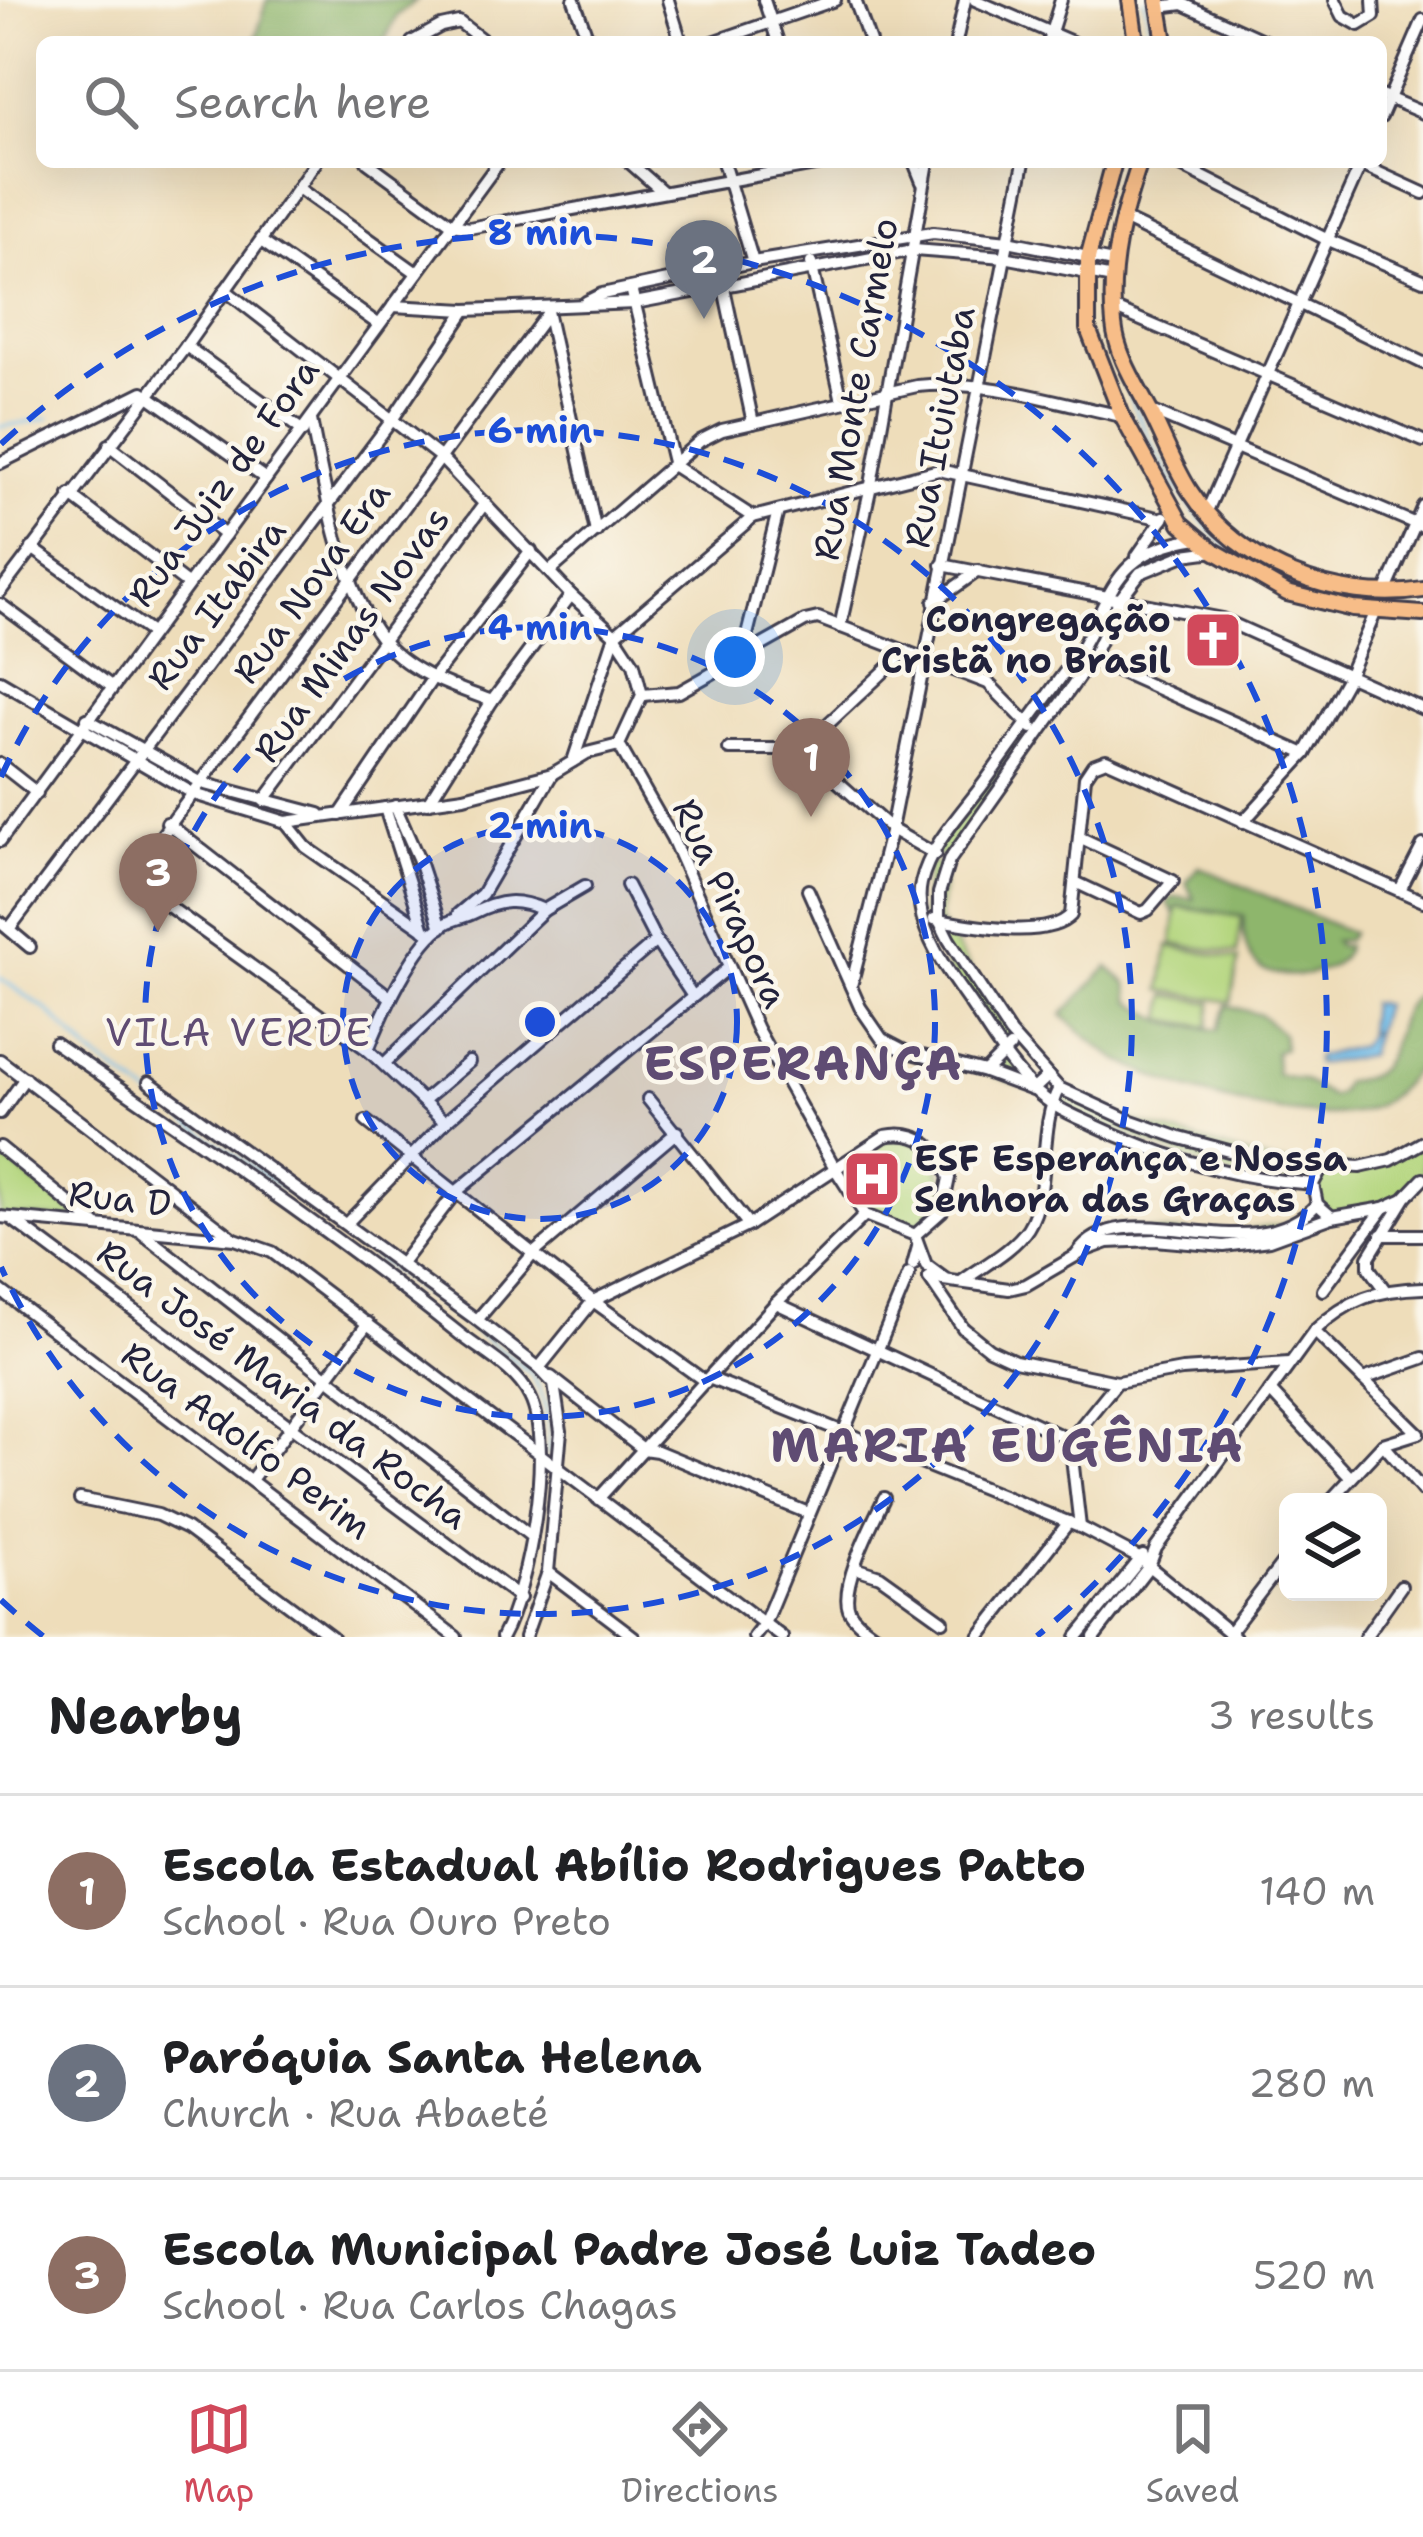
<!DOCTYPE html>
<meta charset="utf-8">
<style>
body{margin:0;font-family:"Shantell Sans",sans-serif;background:#f2f2f2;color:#202124}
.controls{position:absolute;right:36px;bottom:36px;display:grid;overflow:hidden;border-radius:18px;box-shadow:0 12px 48px #0002}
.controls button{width:108px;height:108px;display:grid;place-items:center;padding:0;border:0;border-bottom:3px solid #e0e0e0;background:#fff;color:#202124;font:60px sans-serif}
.you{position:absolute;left:735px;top:657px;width:42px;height:42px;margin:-30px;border:9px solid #fff;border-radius:50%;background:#1a73e8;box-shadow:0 0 0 18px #1a73e833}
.badge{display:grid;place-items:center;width:78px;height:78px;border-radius:50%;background:#d1495b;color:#fff;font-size:39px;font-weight:700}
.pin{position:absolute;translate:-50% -99px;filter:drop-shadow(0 3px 6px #0008)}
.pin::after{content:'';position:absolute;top:63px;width:42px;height:36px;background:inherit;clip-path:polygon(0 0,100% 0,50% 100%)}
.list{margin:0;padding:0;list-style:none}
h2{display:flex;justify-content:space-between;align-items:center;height:156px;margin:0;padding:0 48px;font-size:51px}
h2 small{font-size:39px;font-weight:400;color:#757577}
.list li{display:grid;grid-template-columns:78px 1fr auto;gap:36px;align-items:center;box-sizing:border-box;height:192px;padding:0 48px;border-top:3px solid #e0e0e0}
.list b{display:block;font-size:45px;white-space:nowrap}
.list p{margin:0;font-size:39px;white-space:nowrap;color:#757577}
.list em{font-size:39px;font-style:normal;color:#757577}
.icon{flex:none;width:66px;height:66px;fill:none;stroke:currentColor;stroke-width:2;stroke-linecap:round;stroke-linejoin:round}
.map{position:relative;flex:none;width:1423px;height:1637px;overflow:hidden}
.search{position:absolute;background:#fff;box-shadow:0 12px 48px #0002;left:36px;right:36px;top:36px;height:132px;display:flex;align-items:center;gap:30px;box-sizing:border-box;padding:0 42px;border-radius:18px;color:#757577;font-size:45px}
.sheet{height:732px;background:#fff}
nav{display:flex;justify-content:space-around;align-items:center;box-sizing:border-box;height:168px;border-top:3px solid #e0e0e0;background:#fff;font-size:33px;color:#757577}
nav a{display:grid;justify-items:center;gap:6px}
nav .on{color:#d1495b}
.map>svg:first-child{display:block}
.green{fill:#b3d57d;stroke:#6a7c5c;stroke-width:3}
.forest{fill:#8eb66c;stroke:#586c54;stroke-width:3}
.water{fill:#71beeb;stroke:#4a7093;stroke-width:3}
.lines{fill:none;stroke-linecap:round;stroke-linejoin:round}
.stream{stroke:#71beeb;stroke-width:3}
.minor-casing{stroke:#413e4e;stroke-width:16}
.major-casing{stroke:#413e4e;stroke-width:20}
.minor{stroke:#fff;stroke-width:10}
.major{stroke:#f7bd88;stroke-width:14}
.ring{fill:none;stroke:#1d4ed8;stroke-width:6;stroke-dasharray:21 15}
.labels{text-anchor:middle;stroke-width:9;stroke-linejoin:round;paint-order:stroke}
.street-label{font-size:36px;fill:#22223b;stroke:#fbf7ec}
.poi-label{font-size:36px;font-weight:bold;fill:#22223b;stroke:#fbf7ec;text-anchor:end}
.neighbourhood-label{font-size:39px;letter-spacing:3px;fill:#5f4c73;stroke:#fbf7ec}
.district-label{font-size:48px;font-weight:bold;letter-spacing:3px;fill:#5f4c73;stroke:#fbf7ec}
.centre{fill:#1d4ed8;stroke:#fbf7ec;stroke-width:6}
.ring-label{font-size:36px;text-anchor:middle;font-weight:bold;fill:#1d4ed8;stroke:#fbf7ec;stroke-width:9;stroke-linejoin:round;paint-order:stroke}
</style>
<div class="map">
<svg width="1423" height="1637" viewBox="0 0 1423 1637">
<rect width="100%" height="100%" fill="#fbf7ec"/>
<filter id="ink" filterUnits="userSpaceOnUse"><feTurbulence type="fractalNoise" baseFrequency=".00833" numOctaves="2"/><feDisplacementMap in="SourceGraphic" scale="24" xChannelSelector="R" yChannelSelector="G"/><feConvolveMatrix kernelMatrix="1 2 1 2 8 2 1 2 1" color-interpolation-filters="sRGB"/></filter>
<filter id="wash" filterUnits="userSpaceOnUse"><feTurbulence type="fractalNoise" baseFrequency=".004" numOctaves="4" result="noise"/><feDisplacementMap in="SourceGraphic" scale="48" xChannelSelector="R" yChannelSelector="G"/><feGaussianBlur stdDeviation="2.7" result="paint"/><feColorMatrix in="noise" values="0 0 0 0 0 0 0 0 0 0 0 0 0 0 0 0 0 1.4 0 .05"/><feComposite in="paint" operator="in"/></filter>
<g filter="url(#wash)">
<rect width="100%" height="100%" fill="#eeddba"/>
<g class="green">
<polygon points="1027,724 1036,733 949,861 933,852"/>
<polygon points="929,861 944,869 939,920 1017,1041 1005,1051 1033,1090 985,1072 1004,1051 956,983 922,917"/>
<polygon points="1177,907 1242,917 1237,953 1172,944"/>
<polygon points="1168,946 1239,959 1231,1002 1161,990"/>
<polygon points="1167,995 1212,1003 1208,1027 1163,1019"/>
<polygon points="1059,1088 1126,1119 1270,1162 1360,1167 1423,1144 1423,1179 1404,1199 1239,1245 1108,1242 1116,1228 1213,1235 1289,1224 1317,1204 1313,1184 1229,1175 1050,1104"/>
<path d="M 887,1138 L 921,1141 C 948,1178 954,1196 916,1227 L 868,1205 L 895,1185 L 870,1150 Z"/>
<polygon points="0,1155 82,1219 0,1216"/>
</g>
<g class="forest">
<polygon points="267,0 417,0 397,15 384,42 255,42"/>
<path d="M 1199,867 L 1352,933 L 1347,940 L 1334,941 L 1338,946 L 1346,946 C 1344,977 1274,985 1255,963 C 1244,951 1243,931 1244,916 L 1178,906 L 1175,914 L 1168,903 L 1174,897 L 1194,899 L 1186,883 Z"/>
<path d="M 1108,967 L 1128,984 L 1131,1001 L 1167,1023 L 1218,1030 L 1227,1005 L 1261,1015 L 1282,1034 L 1284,1048 L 1275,1052 L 1276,1074 L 1303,1080 L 1331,1097 L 1339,1093 L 1344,1082 C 1354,1080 1365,1079 1373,1074 C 1401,1056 1390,1005 1423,992 L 1423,1061 C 1408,1079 1389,1103 1366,1110 C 1309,1129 1163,1089 1113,1056 C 1095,1045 1078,1028 1062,1015 Z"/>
</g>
<polygon class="water" points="1370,1003 1383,1005 1368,1056 1316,1064 1316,1057 1360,1046 1368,1034 1374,1034 1367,1031"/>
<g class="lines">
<g class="stream">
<polyline points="1145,0 1152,42"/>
<polyline points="1102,256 1129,162"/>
<path d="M 1101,265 C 1099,332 1109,348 1135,408 C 1186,520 1242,593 1374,599"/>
<polyline points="0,427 49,418"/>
<polyline points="1389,599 1423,598"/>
<path d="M 0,978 L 47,1010 L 91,1054 L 287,1192 L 530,1372 C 548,1401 550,1421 548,1454"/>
</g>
</g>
</g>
<g filter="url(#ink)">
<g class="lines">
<g class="minor-casing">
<g id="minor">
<polyline points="574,0 589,42"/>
<polyline points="668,0 681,42"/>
<polyline points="764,0 778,42"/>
<polyline points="855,0 870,42"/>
<polyline points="975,0 1072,42"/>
<polyline points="1335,0 1343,16 1359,25 1374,16 1373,0"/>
<polyline points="1159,7 1183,4 1267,42"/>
<polyline points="412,42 441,26 459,22 485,42"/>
<polyline points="713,42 835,0"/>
<polyline points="956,42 965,0"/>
<polyline points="1048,42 1061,0"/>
<polyline points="1381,95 1423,113"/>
<polyline points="1381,117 1423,20"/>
<polyline points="367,162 453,225 469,228 832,162"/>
<polyline points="629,162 662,191"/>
<polyline points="723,162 753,262"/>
<polyline points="914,162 922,182"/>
<polyline points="1173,162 1326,239 1423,280"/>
<polyline points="1355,162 1423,193"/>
<polyline points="298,188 417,273"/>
<polyline points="1121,218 1423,363"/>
<polyline points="261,241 378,324"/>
<polyline points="811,263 842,401"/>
<polyline points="722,279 753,423"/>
<polyline points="631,288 674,466 753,517 939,470 1163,519"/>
<polyline points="225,290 440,457 571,595 615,635 634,664 642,695 619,745"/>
<polyline points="586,302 602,294 753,262 933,233 1008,241 1113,262"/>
<polyline points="393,306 466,310 635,303 914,250 1004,257 1113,278"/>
<polyline points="1113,308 1423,441"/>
<polyline points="547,311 596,532"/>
<polyline points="186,346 303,431"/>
<polyline points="1149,410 1423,527"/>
<path d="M 311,420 C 324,485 340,585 381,638 C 406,672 454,687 492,701"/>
<polyline points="109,445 225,535"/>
<polyline points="0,463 143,392 266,479"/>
<polyline points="70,495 187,584"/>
<polyline points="1207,511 1362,162"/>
<path d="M 1198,538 C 1104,551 1114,605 1070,665 C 1041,704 1012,744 984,783 C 961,814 930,845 921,883 C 913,920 941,963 962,992 C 986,1025 1008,1067 1039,1094 C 1055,1108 1075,1116 1094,1125 C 1164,1158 1236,1179 1313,1184"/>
<polyline points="32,548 150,632"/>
<polyline points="1214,551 1184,555 1140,573 1120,599 1091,660 949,861 939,893 939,920 949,940 1010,1033 1059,1088 1126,1119 1180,1138 1270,1162 1360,1167 1391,1160 1423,1142"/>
<polyline points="1137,556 1164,517"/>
<polyline points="942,565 1222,619 1423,709"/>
<path d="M 550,571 L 700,441 L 722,430 L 917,386 C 986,379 1055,402 1122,416"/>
<polyline points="0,592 186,346 316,162"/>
<polyline points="1385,593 1423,506"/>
<polyline points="934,602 978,571"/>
<polyline points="0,604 111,686"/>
<polyline points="840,627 870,490 928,162"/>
<polyline points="1087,657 1305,754"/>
<polyline points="741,659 778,511"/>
<polyline points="0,681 194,794 286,822 464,797 552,774 587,753 619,745"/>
<polyline points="642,695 679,692 805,621 818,618 988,683 1032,728"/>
<polyline points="87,719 202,783 319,814"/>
<polyline points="619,745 672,838 757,1029 836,1170 865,1215 915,1235 926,1265 945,1279"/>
<polyline points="729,749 801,749 891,829 935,854"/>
<polyline points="801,749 906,651"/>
<polyline points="573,761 615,635 753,517"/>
<polyline points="0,764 37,793"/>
<polyline points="264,801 485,503"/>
<polyline points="428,803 492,701 571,595"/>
<polyline points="395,806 418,858 441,928"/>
<polyline points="385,808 424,930"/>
<polyline points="340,815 432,679 531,551"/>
<polyline points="286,822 306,847 432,935"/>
<polyline points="1243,822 1305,754 1347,679 1376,611"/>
<polyline points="167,823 390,997"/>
<polyline points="0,841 499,162"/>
<polyline points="1075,882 1141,913 1148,910 1173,881 1079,837"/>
<polyline points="627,885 656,941 692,995"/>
<polyline points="808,890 860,1007 882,1039 907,1052 985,1072 1033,1090 1048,1076"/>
<polyline points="1400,890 1423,845"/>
<polyline points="458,914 482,894 552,774"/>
<path d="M 934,919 C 967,925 1047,941 1071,915 L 1085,777 L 1093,765 L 1106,760 L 1423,901"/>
<polyline points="0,922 30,947"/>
<polyline points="9,929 392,420 466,310"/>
<polyline points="851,986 891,829 1024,162"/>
<path d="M 55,1043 C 191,1137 328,1228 456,1331 C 480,1351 516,1368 530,1397 C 555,1446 528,1590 502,1637"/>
<path d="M 368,1050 C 381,1017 415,940 447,923 C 454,919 465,917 473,913 C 500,900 516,898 544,910"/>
<polyline points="0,1060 232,1237"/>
<polyline points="385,1063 544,910 585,886"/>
<polyline points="985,1072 1010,1047"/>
<polyline points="149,1082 477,1320 539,1368 554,1384 561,1431 548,1572 525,1637"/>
<polyline points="648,1099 749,1225"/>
<polyline points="423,1101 469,1062"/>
<polyline points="0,1113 25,1078"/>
<polyline points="366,1121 593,1301 706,1382"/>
<polyline points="445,1122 368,1050 139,885 132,876 547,314"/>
<polyline points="0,1147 95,1224"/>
<polyline points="1323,1165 1313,1184 1317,1204 1332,1217"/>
<polyline points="0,1217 235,1239 272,1252 782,1637"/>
<polyline points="13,1220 520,1598"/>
<polyline points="346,1224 445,1122 656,941"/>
<polyline points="142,1233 532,1537"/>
<polyline points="1381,1235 1423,1235"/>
<path d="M 1077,1254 C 1124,1187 1253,1276 1317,1204"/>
<polyline points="400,1265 456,1192 728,968"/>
<polyline points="913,1265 918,1247"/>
<polyline points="929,1278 1009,1289 1026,1285 1086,1250 1108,1242 1155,1240 1224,1246 1269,1240 1332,1217 1384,1208 1404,1199 1423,1179"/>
<polyline points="929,1278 963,1328 989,1349 1015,1361 1117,1382 1182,1370 1289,1363"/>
<path d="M 961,1282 C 981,1267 1014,1250 1028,1228 C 1052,1190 1037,1129 1059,1088"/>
<polyline points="1384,1289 1369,1268 1369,1257 1404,1200"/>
<polyline points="0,1290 456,1637"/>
<polyline points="1323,1290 1384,1208"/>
<polyline points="776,1303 1070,1440"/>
<polyline points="477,1320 534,1253 677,1132"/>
<polyline points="1314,1331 1418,1433"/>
<path d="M 539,1368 L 593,1301 L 749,1225 L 885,1136 C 920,1129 938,1147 949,1178 L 942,1211 L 915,1235"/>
<polyline points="551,1377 643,1449 657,1451 808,1513"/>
<polyline points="709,1378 1080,1527 1139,1558 1235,1637"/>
<polyline points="1363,1379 1423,1358"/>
<polyline points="1270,1391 1349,1476"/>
<polyline points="1383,1444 1423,1491"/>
<polyline points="251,1480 368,1323"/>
<polyline points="80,1499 158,1515 187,1529 332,1637"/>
<polyline points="598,1499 776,1303 865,1215"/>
<polyline points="1329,1502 1383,1444 1418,1433"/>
<polyline points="1080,1527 1070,1440 1117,1382"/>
<polyline points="855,1568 880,1576 943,1621"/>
<polyline points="548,1572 634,1637"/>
<polyline points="1229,1633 1288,1556"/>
<polyline points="754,1637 764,1624 909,1274"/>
<path d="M 878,1637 C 868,1629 855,1622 849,1610 C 839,1586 873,1522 884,1498"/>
<polyline points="979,1637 1069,1522"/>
<polyline points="1077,1637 1143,1556"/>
<path d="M 1094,1637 L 1149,1566 L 1156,1548 L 1314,1331 C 1348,1299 1378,1289 1423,1288"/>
<polyline points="1365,1637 1401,1586"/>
</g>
</g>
<g class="major-casing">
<g id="major">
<polyline points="1130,0 1136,42"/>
<polyline points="1158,0 1165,42"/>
<polyline points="1114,162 1088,258 1088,329 1122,416 1181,523 1214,551 1287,593 1353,609 1423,614"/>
<path d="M 1140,162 C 1122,215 1108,267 1114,324 C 1117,357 1138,387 1153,417 C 1165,441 1175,468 1190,491 C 1238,565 1337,604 1423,590"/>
</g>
</g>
<use href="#minor" class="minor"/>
<use href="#major" class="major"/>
</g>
</g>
<circle cx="540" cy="1022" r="197" fill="#1d4ed8" fill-opacity=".12"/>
<g class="ring">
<circle cx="540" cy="1022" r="197"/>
<circle cx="540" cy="1022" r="395"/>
<path d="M1 777A592 592 0 1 1 1 1267"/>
<path d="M43 1636A790 790 0 0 1 1 1600M1 444A790 790 0 1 1 1037 1636"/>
</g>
<defs>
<g id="church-square" transform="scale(3)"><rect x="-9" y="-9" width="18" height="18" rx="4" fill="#d1495b" stroke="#fbf7ec"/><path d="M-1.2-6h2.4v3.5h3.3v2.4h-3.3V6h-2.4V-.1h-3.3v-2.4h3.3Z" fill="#fff"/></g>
<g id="hospital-square" transform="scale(3)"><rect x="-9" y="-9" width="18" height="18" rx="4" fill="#d1495b" stroke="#fbf7ec"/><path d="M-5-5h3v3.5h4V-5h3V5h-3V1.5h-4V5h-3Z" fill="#fff"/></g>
</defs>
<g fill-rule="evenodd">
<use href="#church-square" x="1213" y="640"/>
<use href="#hospital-square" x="872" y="1179"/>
</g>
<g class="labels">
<g class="street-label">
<text transform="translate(855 389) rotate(-80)" y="13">Rua Monte Carmelo</text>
<text transform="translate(939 427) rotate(-79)" y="13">Rua Ituiutaba</text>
<text transform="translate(223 482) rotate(-54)" y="13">Rua Juiz de Fora</text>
<text transform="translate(311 582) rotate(-54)" y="13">Rua Nova Era</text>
<text transform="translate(216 604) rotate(-53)" y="13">Rua Itabira</text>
<text transform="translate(351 634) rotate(-54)" y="13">Rua Minas Novas</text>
<text transform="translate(731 903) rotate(65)" y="13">Rua Pirapora</text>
<text transform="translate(120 1198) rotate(6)" y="13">Rua D</text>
<text transform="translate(283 1384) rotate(37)" y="13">Rua José Maria da Rocha</text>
<text transform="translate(247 1440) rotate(37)" y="13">Rua Adolfo Perim</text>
</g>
<g class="poi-label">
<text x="1171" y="632">Congregação<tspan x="1171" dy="41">Cristã no Brasil</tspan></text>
<text x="914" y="1171" text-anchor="start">ESF Esperança e Nossa<tspan x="914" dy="41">Senhora das Graças</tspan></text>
</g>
<g class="neighbourhood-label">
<text x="239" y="1046">VILA VERDE</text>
</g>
<g class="district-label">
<text x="804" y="1080">ESPERANÇA</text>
<text x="1008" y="1462">MARIA EUGÊNIA</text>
</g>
</g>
<circle cx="540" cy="1022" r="18" class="centre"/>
<g class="ring-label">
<text x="540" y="245">8 min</text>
<text x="540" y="443">6 min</text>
<text x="540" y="640">4 min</text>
<text x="540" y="838">2 min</text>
</g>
</svg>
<div class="controls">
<button><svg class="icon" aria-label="layers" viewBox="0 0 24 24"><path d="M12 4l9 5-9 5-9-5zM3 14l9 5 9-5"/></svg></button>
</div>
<div class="you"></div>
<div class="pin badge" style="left:811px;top:817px;background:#8d6e63">1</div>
<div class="pin badge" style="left:704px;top:319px;background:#6b7280">2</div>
<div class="pin badge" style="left:158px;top:932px;background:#8d6e63">3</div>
<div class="search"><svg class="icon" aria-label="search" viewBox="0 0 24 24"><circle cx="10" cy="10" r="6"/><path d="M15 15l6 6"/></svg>Search here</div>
</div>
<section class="sheet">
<h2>Nearby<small>3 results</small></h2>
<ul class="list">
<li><span class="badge" style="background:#8d6e63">1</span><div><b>Escola Estadual Abílio Rodrigues Patto</b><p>School · Rua Ouro Preto</p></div><em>140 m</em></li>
<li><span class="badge" style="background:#6b7280">2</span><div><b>Paróquia Santa Helena</b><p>Church · Rua Abaeté</p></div><em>280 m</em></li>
<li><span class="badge" style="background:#8d6e63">3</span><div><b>Escola Municipal Padre José Luiz Tadeo</b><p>School · Rua Carlos Chagas</p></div><em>520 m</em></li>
</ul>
</section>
<nav>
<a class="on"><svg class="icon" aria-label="map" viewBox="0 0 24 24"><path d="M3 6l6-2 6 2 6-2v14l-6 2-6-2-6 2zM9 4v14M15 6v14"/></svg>Map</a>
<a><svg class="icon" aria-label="directions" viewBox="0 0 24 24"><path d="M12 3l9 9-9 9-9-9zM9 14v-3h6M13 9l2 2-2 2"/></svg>Directions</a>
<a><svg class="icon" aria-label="saved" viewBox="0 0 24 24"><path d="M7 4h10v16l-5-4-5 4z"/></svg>Saved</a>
</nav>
